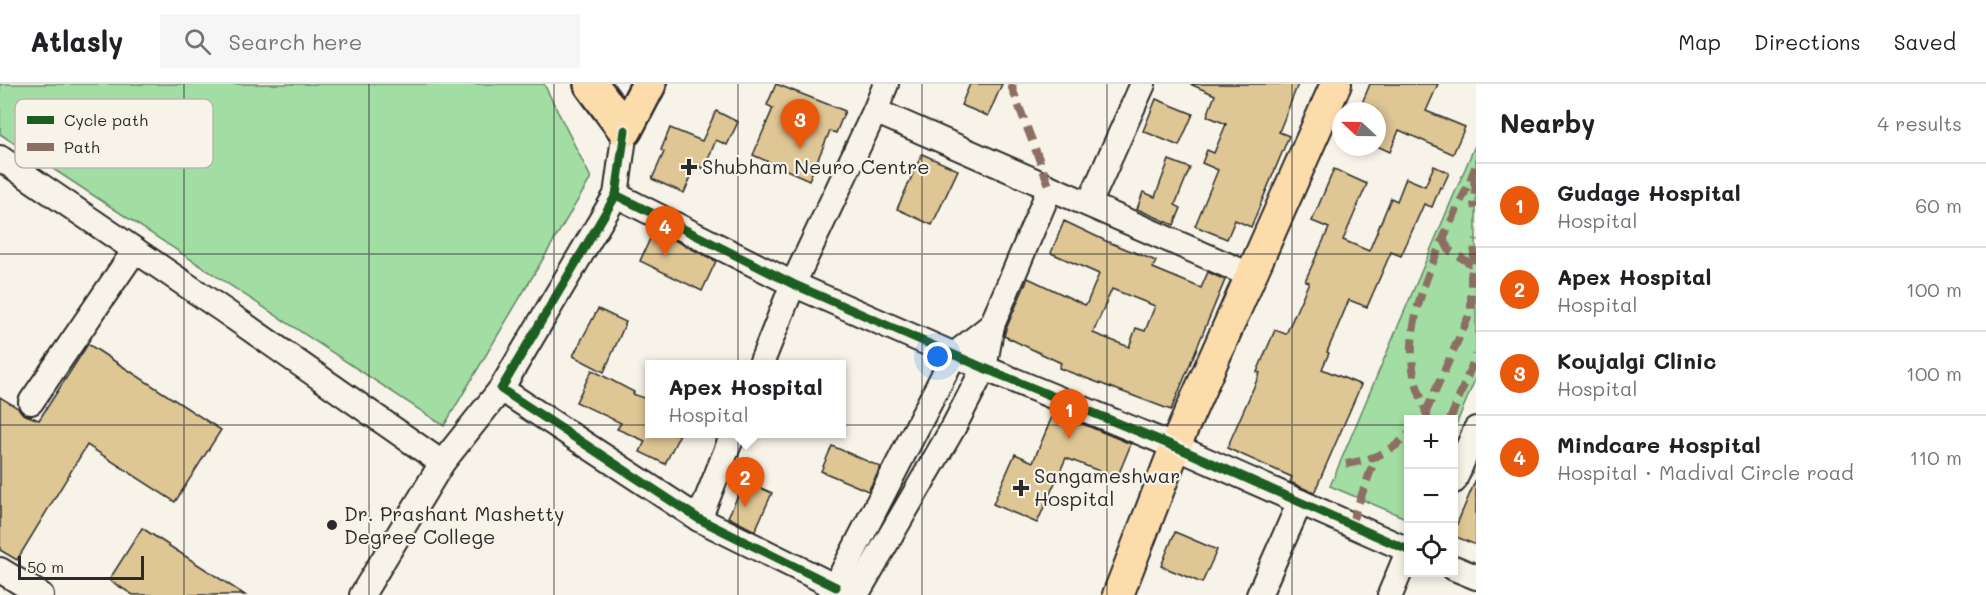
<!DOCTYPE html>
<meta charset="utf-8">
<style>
body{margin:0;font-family:Mali,sans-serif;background:#f6f6f6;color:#202124}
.controls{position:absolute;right:18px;bottom:18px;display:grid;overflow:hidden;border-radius:0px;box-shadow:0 3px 9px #0003}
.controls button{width:54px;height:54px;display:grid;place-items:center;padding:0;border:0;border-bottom:2px solid #e0e0e0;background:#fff;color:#202124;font:30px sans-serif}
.compass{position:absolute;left:1332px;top:18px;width:54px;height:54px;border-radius:50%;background:#fff;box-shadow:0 3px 9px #0003;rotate:292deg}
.scale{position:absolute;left:18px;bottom:15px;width:126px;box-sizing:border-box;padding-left:6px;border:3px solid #2b2b2b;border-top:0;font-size:16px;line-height:21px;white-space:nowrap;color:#2b2b2b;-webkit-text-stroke:4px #f7f3e8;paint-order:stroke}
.you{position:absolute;left:938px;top:273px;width:21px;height:21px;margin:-15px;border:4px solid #fff;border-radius:50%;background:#1a73e8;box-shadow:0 0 0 9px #1a73e833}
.badge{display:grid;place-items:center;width:39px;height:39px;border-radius:50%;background:#ea580c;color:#fff;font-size:20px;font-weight:700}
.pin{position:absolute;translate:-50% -50px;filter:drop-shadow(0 2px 3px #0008)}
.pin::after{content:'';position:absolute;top:32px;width:21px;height:18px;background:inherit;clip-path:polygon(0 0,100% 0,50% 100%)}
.popup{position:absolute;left:645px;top:276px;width:201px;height:78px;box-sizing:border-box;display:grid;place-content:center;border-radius:0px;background:#fff;filter:drop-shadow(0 2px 4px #0005);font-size:20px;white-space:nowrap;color:#757577}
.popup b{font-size:22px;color:#202124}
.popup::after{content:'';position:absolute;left:50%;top:100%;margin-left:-12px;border:12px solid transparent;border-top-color:#fff}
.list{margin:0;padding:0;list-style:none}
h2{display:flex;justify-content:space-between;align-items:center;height:78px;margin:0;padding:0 24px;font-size:26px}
h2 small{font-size:20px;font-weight:400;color:#757577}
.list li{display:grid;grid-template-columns:39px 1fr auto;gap:18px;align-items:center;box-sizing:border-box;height:84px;padding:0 24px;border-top:2px solid #e0e0e0}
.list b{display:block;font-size:22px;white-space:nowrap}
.list p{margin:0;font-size:20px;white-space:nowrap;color:#757577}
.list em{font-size:20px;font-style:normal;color:#757577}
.icon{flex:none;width:33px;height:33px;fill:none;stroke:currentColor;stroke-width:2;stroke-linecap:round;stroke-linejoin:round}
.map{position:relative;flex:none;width:1476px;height:511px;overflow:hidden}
header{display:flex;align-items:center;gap:36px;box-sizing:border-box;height:84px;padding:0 30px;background:#fff;border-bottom:2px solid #e0e0e0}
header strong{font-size:28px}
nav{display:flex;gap:33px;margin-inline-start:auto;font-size:21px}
.search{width:420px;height:54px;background:#f6f6f6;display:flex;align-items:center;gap:15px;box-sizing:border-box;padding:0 21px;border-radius:0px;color:#757577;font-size:22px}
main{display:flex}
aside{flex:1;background:#fff}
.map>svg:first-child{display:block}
.green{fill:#a2dda3;stroke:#668467;stroke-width:1.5}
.building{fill:#dec695;stroke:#2b2b2b;stroke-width:1.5;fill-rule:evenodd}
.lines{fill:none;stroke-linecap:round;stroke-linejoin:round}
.minor-casing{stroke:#2b2b2b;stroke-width:28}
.major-casing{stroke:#2b2b2b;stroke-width:34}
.highway-casing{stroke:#2b2b2b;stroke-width:38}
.minor{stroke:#f7f3e8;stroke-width:24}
.major{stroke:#fddcac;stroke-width:30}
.highway{stroke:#fddcac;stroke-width:33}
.quiet{stroke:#8d6e63;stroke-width:8;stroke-dasharray:15 8;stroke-linecap:butt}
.cycleway-casing{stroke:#f7f3e8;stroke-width:13}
.cycleway{stroke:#1b5e20;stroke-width:9}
.grid{fill:none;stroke:#2b2b2b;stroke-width:1.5;stroke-opacity:0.55}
.poi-dot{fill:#2b2b2b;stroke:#f7f3e8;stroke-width:2}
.labels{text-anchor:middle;stroke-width:4.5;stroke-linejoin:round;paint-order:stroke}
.poi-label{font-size:20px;fill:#2b2b2b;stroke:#f7f3e8;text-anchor:start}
.key{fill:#f7f3e8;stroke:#bab7af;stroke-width:1.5}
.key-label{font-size:16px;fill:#2b2b2b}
</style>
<header>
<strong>Atlasly</strong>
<div class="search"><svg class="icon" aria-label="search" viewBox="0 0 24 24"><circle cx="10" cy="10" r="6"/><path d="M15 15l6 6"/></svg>Search here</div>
<nav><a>Map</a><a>Directions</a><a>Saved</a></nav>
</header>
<main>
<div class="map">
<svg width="1476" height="511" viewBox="0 0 1476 511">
<rect width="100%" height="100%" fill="#f7f3e8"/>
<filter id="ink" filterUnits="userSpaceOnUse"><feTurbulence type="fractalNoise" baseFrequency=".0167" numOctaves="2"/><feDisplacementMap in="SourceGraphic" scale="12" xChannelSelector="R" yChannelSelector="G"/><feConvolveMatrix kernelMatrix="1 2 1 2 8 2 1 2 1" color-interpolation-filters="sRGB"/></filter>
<g filter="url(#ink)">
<g class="green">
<polygon points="0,0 544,0 591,94 444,342 0,50"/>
<polygon points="1476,59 1476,293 1454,346 1454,336 1408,336 1408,435 1330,402"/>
</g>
<g class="building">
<polygon points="776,0 845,27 836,49 830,47 809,96 753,71 773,24 767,21"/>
<polygon points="970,0 1002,0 988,32 961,21"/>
<polygon points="1190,0 1298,0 1279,48 1289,52 1251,143 1235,136 1227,155 1195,142 1218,86 1202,79 1207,66 1214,69 1226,40 1207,32 1215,11"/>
<polygon points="1370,0 1438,0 1426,27 1465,43 1453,70 1399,46 1390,68 1377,62 1377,27 1367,27 1360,24"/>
<polygon points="1156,15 1193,30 1179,62 1143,47"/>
<polygon points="716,27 738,38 727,61 716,56 704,85 696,81 684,109 652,95 664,68 661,66 670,44 702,57"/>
<polygon points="922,70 958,86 932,141 897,125"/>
<polygon points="1169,76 1190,84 1175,121 1181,124 1174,141 1137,125 1143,108 1155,113"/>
<polygon points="1434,82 1449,89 1442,104 1440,103 1432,123 1424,120 1401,172 1391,168 1367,223 1349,216 1327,268 1329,269 1322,285 1361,301 1314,409 1290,398 1292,393 1227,364 1260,289 1257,288 1275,246 1286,250 1309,198 1305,197 1329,144 1312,137 1334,85 1367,100 1343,156 1369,167 1391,114 1397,117 1406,94 1425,102"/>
<path d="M 1064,137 L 1106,157 L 1156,177 L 1153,184 L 1201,204 L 1208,188 L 1225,196 L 1171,326 L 1059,284 L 1061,279 L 1004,252 L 1006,245 L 1028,194 L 1085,221 L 1087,219 L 1099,190 L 1051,169 ZM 1112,205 L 1155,222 L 1145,247 L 1136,244 L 1129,263 L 1093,249 Z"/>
<polygon points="654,146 716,177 702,207 640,177"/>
<polygon points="598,225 626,238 604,288 573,272"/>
<polygon points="88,260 221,346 175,418 87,361 17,476 0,466 0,313 18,324 23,330 39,336"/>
<polygon points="592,286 634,308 633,310 649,316 649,350 680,350 665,380 640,368 645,357 617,345 621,339 576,318"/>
<polygon points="1054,328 1131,360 1117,394 1066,374 1037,439 993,420 1015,370 1033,378"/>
<polygon points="832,362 881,383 868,407 821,387"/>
<polygon points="1476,395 1476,461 1454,452 1454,447"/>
<polygon points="745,397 772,409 755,447 728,433"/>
<polygon points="142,444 245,511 133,511 109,496"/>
<polygon points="1175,448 1217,466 1202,499 1161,482"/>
</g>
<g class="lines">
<g class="minor-casing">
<g id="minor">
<polyline points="875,27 1252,192"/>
<polyline points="625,46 616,111 501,305 699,435 836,503"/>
<polyline points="0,74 223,226 442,379"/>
<polyline points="616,111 793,200 984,284 1176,363 1408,466"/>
<polyline points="1089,120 1143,0"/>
<polyline points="761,280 793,200 875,27 886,0"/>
<polyline points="31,318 135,166"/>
<polyline points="1454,397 1476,345"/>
<polyline points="699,435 733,350"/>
<polyline points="1454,484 1476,493"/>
<polyline points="0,486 41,511"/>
<polyline points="362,511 442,379 501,305"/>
<polyline points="831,511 954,271 992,241"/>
<polyline points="856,511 953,344 984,284 992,241 1050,104"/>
<polyline points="1259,511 1300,418"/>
<polyline points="1390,511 1408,468"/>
</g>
</g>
<g class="major-casing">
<polyline id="major" points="1118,511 1180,351 1336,0"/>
</g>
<g class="highway-casing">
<polyline id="highway" points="591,0 625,46 649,0"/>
</g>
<use href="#minor" class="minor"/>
<use href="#major" class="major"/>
<use href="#highway" class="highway"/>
<g class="quiet">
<polyline points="1013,0 1012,4 1050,104"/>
<polyline points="1476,96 1474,120 1476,124"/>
<polyline points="1470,97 1476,81"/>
<polyline points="1444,156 1449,166 1476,183"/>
<polyline points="1425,330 1471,227 1471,193 1476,155"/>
<path d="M 1428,336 C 1425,320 1417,307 1414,291 C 1402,226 1444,155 1470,97 L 1475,98"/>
<polyline points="1450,336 1476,271"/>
<path d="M 1346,380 C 1369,376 1392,369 1408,350"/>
<polyline points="1351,440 1376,372"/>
</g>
<g class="cycleway-casing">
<g id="cycleway">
<polyline points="625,46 616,111 501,305 699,435 836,503"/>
<polyline points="616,111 793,200 984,284 1176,363 1408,466"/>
</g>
</g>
<use href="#cycleway" class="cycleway"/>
</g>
</g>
<path class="grid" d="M 184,0 L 184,511M 369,0 L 369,511M 554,0 L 554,511M 738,0 L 738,511M 922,0 L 922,511M 1107,0 L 1107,511M 1292,0 L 1292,511M 0,170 L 1476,170M 0,341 L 1408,341M 1454,341 L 1476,341"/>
<g class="poi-dot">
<path d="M686 74h6v6h6v6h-6v6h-6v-6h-6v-6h6z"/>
<path d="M1018 395h6v6h6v6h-6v6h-6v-6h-6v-6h6z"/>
<circle cx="332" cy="441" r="6"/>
</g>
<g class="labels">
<g class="poi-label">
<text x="702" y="90">Shubham Neuro Centre</text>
<text x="1034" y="399">Sangameshwar<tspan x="1034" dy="23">Hospital</tspan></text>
<text x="344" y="437">Dr. Prashant Mashetty<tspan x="344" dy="23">Degree College</tspan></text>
</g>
</g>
<rect x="15" y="15" width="198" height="69" rx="9" class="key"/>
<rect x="27" y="32" width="27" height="8" fill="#1b5e20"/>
<rect x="27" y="59" width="27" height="8" fill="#8d6e63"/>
<g class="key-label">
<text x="64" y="42">Cycle path</text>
<text x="64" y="69">Path</text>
</g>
</svg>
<div class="controls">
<button>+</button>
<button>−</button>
<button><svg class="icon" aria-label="locate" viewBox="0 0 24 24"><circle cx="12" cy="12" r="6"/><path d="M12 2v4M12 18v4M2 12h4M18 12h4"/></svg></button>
</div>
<svg class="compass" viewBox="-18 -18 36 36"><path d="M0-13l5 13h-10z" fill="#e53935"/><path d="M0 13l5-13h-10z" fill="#757577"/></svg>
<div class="scale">50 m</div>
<div class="you"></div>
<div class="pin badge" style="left:1069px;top:355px">1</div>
<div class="pin badge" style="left:745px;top:423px">2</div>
<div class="popup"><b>Apex Hospital</b>Hospital</div>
<div class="pin badge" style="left:800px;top:65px">3</div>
<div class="pin badge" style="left:665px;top:172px">4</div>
</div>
<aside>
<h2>Nearby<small>4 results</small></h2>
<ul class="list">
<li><span class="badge">1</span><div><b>Gudage Hospital</b><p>Hospital</p></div><em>60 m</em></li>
<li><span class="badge">2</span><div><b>Apex Hospital</b><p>Hospital</p></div><em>100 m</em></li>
<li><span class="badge">3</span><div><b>Koujalgi Clinic</b><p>Hospital</p></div><em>100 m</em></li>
<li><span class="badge">4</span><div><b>Mindcare Hospital</b><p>Hospital · Madival Circle road</p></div><em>110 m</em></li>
</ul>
</aside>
</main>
